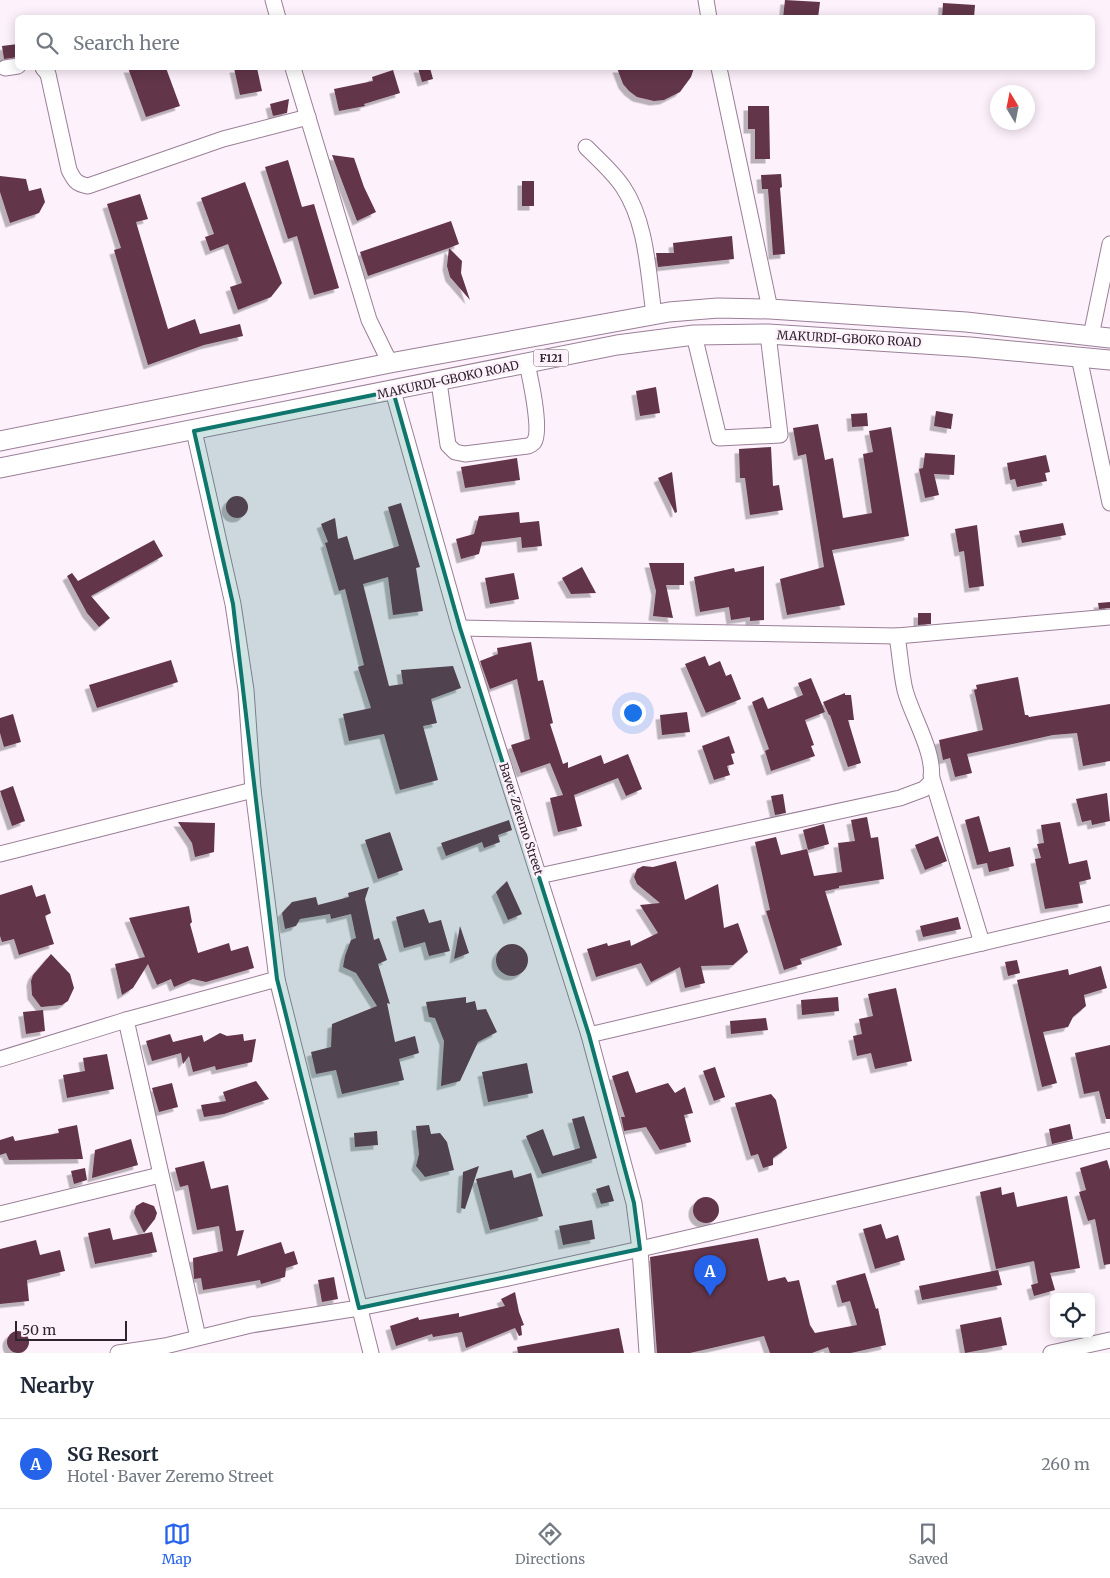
<!DOCTYPE html>
<meta charset="utf-8">
<style>
body{margin:0;font-family:Merriweather,serif;background:#f6f6f7;color:#1f2937}
.controls{position:absolute;right:15px;bottom:15px;display:grid;overflow:hidden;border-radius:8px;box-shadow:0 2px 12px #0003}
.controls button{width:45px;height:45px;display:grid;place-items:center;padding:0;border:0;border-bottom:1px solid #e0e1e3;background:#fff;color:#1f2937;font:25px sans-serif}
.compass{position:absolute;left:990px;top:85px;width:45px;height:45px;border-radius:50%;background:#fff;box-shadow:0 2px 12px #0003;rotate:350deg}
.scale{position:absolute;left:15px;bottom:12px;width:112px;box-sizing:border-box;padding-left:5px;border:2px solid #30252f;border-top:0;font-size:14px;line-height:18px;white-space:nowrap;color:#30252f;-webkit-text-stroke:4px #fdf1fb;paint-order:stroke}
.you{position:absolute;left:632px;top:712px;width:18px;height:18px;margin:-12px;border:4px solid #fff;border-radius:50%;background:#1a73e8;box-shadow:0 0 0 8px #1a73e833}
.badge{display:grid;place-items:center;width:32px;height:32px;border-radius:50%;background:#2563eb;color:#fff;font-size:16px;font-weight:700}
.pin{position:absolute;translate:-50% -41px;filter:drop-shadow(0 1px 2px #0008)}
.pin::after{content:'';position:absolute;top:26px;width:18px;height:15px;background:inherit;clip-path:polygon(0 0,100% 0,50% 100%)}
.list{margin:0;padding:0;list-style:none}
h2{display:flex;justify-content:space-between;align-items:center;height:65px;margin:0;padding:0 20px;font-size:21px}
h2 small{font-size:16px;font-weight:400;color:#747a83}
.list li{display:grid;grid-template-columns:32px 1fr auto;gap:15px;align-items:center;box-sizing:border-box;height:90px;padding:0 20px;border-top:1px solid #e0e1e3}
.list b{display:block;font-size:19px;white-space:nowrap}
.list p{margin:0;font-size:16px;white-space:nowrap;color:#747a83}
.list em{font-size:16px;font-style:normal;color:#747a83}
.icon{flex:none;width:28px;height:28px;fill:none;stroke:currentColor;stroke-width:2;stroke-linecap:round;stroke-linejoin:round}
.map{position:relative;flex:none;width:1110px;height:1353px;overflow:hidden}
.search{position:absolute;background:#fff;box-shadow:0 2px 12px #0003;left:15px;right:15px;top:15px;height:55px;display:flex;align-items:center;gap:12px;box-sizing:border-box;padding:0 18px;border-radius:8px;color:#747a83;font-size:19px}
.sheet{height:155px;background:#fff}
nav{display:flex;justify-content:space-around;align-items:center;box-sizing:border-box;height:70px;border-top:1px solid #e0e1e3;background:#fff;font-size:14px;color:#747a83}
nav a{display:grid;justify-items:center;gap:2px}
nav .on{color:#2563eb}
.map>svg:first-child{display:block}
.building{fill:#62344a;filter:url(#shadow)}
.lines{fill:none;stroke-linecap:round;stroke-linejoin:round}
.minor-casing{stroke:#9a7f97;stroke-width:17}
.major-casing{stroke:#9a7f97;stroke-width:21}
.minor{stroke:#fff;stroke-width:15}
.major{stroke:#fff;stroke-width:19}
.marked{fill:#0f766e;fill-opacity:0.2;stroke:#0f766e;stroke-width:4;stroke-linejoin:round}
.labels{text-anchor:middle;stroke-width:5;stroke-linejoin:round;paint-order:stroke}
.shield{fill:#fdf1fb;stroke:#6e626c;stroke-width:1}
.shield-label{font-size:11px;font-weight:bold;fill:#30252f}
.street-label{font-size:12px;fill:#30252f;stroke:#fdf1fb}
</style>
<div class="map">
<svg width="1110" height="1353" viewBox="0 0 1110 1353">
<defs>
<filter id="shadow"><feDropShadow dx="-4.5" dy="4.5" stdDeviation="0" flood-color="#0004"/></filter>
</defs>
<rect width="100%" height="100%" fill="#fdf1fb"/>
<g class="building">
<polygon points="785,0 820,2 818,18 783,18"/>
<polygon points="943,3 975,5 974,18 942,18"/>
<polygon points="18,44 18,57 4,59 2,46"/>
<polygon points="128,68 166,68 180,106 146,117"/>
<polygon points="234,68 257,68 262,91 240,95"/>
<polygon points="418,68 430,68 433,79 422,82"/>
<polygon points="617,68 694,68 691,77 680,92 664,100 654,101 637,97 629,91 623,84"/>
<polygon points="393,70 400,93 364,104 365,106 339,111 334,89 373,81 372,77"/>
<polygon points="289,99 287,113 273,116 270,104"/>
<polygon points="748,106 769,106 770,159 755,159 755,129 748,129"/>
<polygon points="332,155 354,158 364,187 376,212 357,221"/>
<polygon points="288,160 302,207 314,204 339,288 314,295 297,236 288,239 265,167"/>
<polygon points="781,174 782,187 780,188 785,254 773,255 768,189 762,189 761,175"/>
<polygon points="0,176 26,179 29,191 41,188 45,202 39,213 10,223 0,192"/>
<rect x="522" y="181" width="12" height="25"/>
<polygon points="245,182 282,283 271,297 238,310 230,287 242,283 228,244 210,251 205,237 214,234 201,198"/>
<polygon points="140,194 148,219 136,222 168,329 195,319 200,334 240,324 243,336 204,345 148,365 114,250 121,248 107,204"/>
<polygon points="451,221 459,244 449,248 462,261 461,273 470,300 450,277 447,266 449,248 368,276 360,252"/>
<polygon points="732,236 734,259 658,267 656,253 674,253 673,243"/>
<polygon points="656,387 660,413 640,416 636,391"/>
<polygon points="936,411 953,414 951,429 934,426"/>
<polygon points="867,413 868,426 852,427 851,414"/>
<polygon points="818,424 825,460 833,458 843,518 872,513 863,454 873,452 869,431 891,427 909,536 832,550 845,605 787,615 780,579 824,567 806,454 798,456 793,428"/>
<polygon points="771,447 773,486 779,485 783,510 750,515 745,478 740,478 739,449"/>
<polygon points="925,453 955,455 954,475 934,474 939,495 925,498 919,469 923,468"/>
<polygon points="1046,455 1050,472 1045,473 1047,481 1017,487 1015,479 1010,480 1007,463"/>
<polygon points="517,458 520,480 465,488 461,467"/>
<polygon points="672,472 677,512 675,513 658,478"/>
<circle cx="237" cy="507" r="11"/>
<polygon points="401,503 420,567 416,568 423,611 393,615 388,577 363,584 389,686 403,684 401,670 453,666 461,688 431,699 437,723 423,726 438,780 400,790 384,734 349,741 343,714 371,708 358,667 364,665 345,589 339,591 325,543 328,542 321,524 335,518 338,539 347,536 354,560 399,546 388,507"/>
<polygon points="519,512 520,523 539,521 542,546 522,548 521,537 482,542 479,554 461,559 456,539 474,534 479,516"/>
<polygon points="1063,523 1066,535 1022,543 1019,531"/>
<polygon points="977,525 984,586 969,588 964,551 959,552 955,529"/>
<polygon points="154,540 163,556 91,596 110,618 99,627 87,613 67,576 72,573 78,581"/>
<polygon points="649,563 684,563 684,585 666,585 673,618 653,616 656,591"/>
<polygon points="764,566 764,620 750,621 750,617 731,620 729,607 700,612 694,577 734,568 735,572"/>
<polygon points="582,567 596,593 571,594 562,578"/>
<polygon points="514,573 519,599 490,604 485,578"/>
<polygon points="1110,602 1110,608 1099,609 1098,603"/>
<polygon points="918,613 931,613 931,624 918,625"/>
<polygon points="531,642 538,681 543,680 553,723 550,724 563,764 568,762 568,768 601,755 604,764 628,754 642,789 626,796 618,778 574,795 582,826 558,832 550,798 563,795 550,763 521,773 511,745 530,739 517,679 490,689 480,661 498,654 497,648"/>
<polygon points="705,656 709,666 720,661 726,676 731,674 741,699 706,713 685,664"/>
<polygon points="171,660 178,682 97,708 89,685"/>
<polygon points="1018,677 1025,715 1028,715 1029,717 1110,704 1110,761 1083,766 1077,733 1053,735 967,754 972,773 955,777 950,758 943,760 939,740 983,730 974,690 977,689 976,685"/>
<polygon points="811,678 825,712 805,720 814,745 811,746 815,756 771,771 765,751 769,749 752,702 763,697 768,709 803,695 798,683"/>
<polygon points="845,693 845,695 851,695 854,720 848,720 861,763 848,767 830,715 829,715 823,702"/>
<polygon points="687,712 690,732 662,735 660,715"/>
<polygon points="13,714 21,742 4,747 0,733 0,718"/>
<polygon points="729,736 735,753 731,754 734,764 727,766 730,775 714,780 702,746"/>
<polygon points="13,786 25,821 12,826 0,791"/>
<polygon points="1107,793 1110,821 1092,825 1091,820 1082,822 1076,799"/>
<polygon points="783,794 786,813 775,815 771,796"/>
<polygon points="979,816 989,852 1010,847 1014,866 989,872 987,863 977,865 965,820"/>
<polygon points="867,817 871,838 878,837 884,879 839,886 839,888 825,891 842,945 800,959 802,964 784,970 766,911 770,910 755,842 776,837 781,855 807,849 814,876 842,872 838,843 855,841 851,820"/>
<polygon points="509,820 512,830 498,835 500,842 484,848 482,842 446,856 441,843"/>
<polygon points="178,822 215,823 214,852 195,857 192,843"/>
<polygon points="1060,822 1069,864 1087,860 1091,879 1079,882 1083,903 1045,909 1035,859 1041,858 1037,844 1044,843 1041,825"/>
<polygon points="824,824 829,844 808,850 803,830"/>
<polygon points="390,832 403,870 378,879 365,840"/>
<polygon points="938,836 947,861 925,870 915,845"/>
<polygon points="676,861 685,900 718,884 724,928 738,923 748,952 733,965 701,966 705,983 685,988 680,967 651,982 641,963 596,977 587,949 607,943 608,946 630,940 631,946 658,933 640,905 660,903 637,884 634,877 637,869 643,866 653,867"/>
<polygon points="507,881 522,914 508,920 496,892"/>
<polygon points="32,885 36,897 45,894 51,913 45,916 54,944 19,955 14,939 2,942 0,936 0,895"/>
<polygon points="369,887 365,899 374,940 379,938 387,960 378,964 390,1004 387,1003 395,1042 415,1036 419,1053 399,1059 404,1080 342,1094 336,1070 316,1074 311,1052 331,1047 332,1024 377,1006 356,973 343,967 345,956 351,940 356,938 351,914 331,919 330,914 300,919 296,926 285,929 282,913 292,902 316,897 318,905 349,897 348,893"/>
<polygon points="189,906 192,922 190,924 198,953 229,943 231,951 248,946 254,968 206,982 193,979 174,987 171,979 157,985 148,964 133,988 122,995 115,964 145,957 129,918"/>
<polygon points="424,909 429,923 441,920 450,951 429,956 425,942 404,948 396,917"/>
<polygon points="958,917 961,929 923,937 920,926"/>
<polygon points="460,926 469,953 454,959"/>
<circle cx="512" cy="960" r="16"/>
<polygon points="51,954 70,974 74,988 68,1001 62,1005 41,1007 32,995 31,981 33,975"/>
<polygon points="1017,960 1020,973 1008,976 1005,962"/>
<polygon points="1101,966 1107,988 1084,995 1086,1006 1073,1017 1068,1027 1043,1032 1057,1083 1042,1087 1017,980 1068,969 1069,975"/>
<polygon points="896,988 912,1061 875,1069 871,1053 857,1056 853,1036 862,1034 859,1019 873,1016 868,994"/>
<polygon points="466,997 466,1003 475,1001 477,1010 486,1009 497,1032 478,1042 460,1081 441,1086 444,1041 435,1018 429,1017 426,1002"/>
<polygon points="838,997 839,1011 802,1015 801,1000"/>
<polygon points="43,1010 45,1031 26,1034 23,1012"/>
<polygon points="766,1018 768,1030 731,1034 730,1021"/>
<polygon points="220,1033 227,1036 243,1034 244,1041 256,1039 252,1062 216,1070 215,1066 193,1072 189,1056 183,1064 181,1053 152,1061 146,1041 170,1034 173,1042 202,1035 204,1042"/>
<polygon points="1110,1045 1110,1119 1106,1119 1099,1091 1084,1094 1075,1053"/>
<polygon points="107,1054 114,1089 67,1098 63,1075 85,1071 83,1058"/>
<polygon points="527,1063 533,1093 488,1102 482,1072"/>
<polygon points="715,1067 725,1097 714,1101 703,1071"/>
<polygon points="628,1071 636,1093 668,1083 675,1093 685,1087 693,1113 684,1115 691,1142 660,1150 646,1127 624,1131 621,1117 625,1117 612,1076"/>
<polygon points="256,1081 269,1099 224,1114 204,1117 201,1105 226,1101 223,1092"/>
<polygon points="172,1083 178,1107 159,1112 152,1088"/>
<polygon points="771,1094 776,1100 787,1148 773,1158 773,1165 763,1168 758,1154 751,1156 735,1103"/>
<polygon points="584,1116 597,1158 542,1174 526,1136 543,1129 553,1156 580,1148 572,1119"/>
<polygon points="1070,1124 1073,1139 1052,1144 1049,1129"/>
<polygon points="77,1125 83,1159 9,1160 6,1153 0,1155 0,1140 13,1136 15,1141 59,1133 58,1129"/>
<polygon points="429,1125 431,1134 440,1133 447,1142 454,1170 425,1177 416,1166 419,1154 416,1126"/>
<polygon points="377,1131 378,1145 355,1147 354,1133"/>
<polygon points="131,1139 138,1165 92,1178 95,1150"/>
<polygon points="1107,1160 1110,1170 1110,1264 1104,1265 1095,1219 1088,1221 1079,1192 1086,1190 1080,1168"/>
<polygon points="204,1161 211,1189 228,1185 236,1231 244,1230 237,1256 281,1242 285,1254 294,1251 298,1264 286,1268 285,1277 261,1284 260,1280 203,1290 201,1278 194,1279 193,1258 223,1251 219,1226 197,1230 188,1185 180,1187 175,1168"/>
<polygon points="479,1166 465,1209 461,1208 463,1172"/>
<polygon points="85,1168 87,1180 74,1184 71,1171"/>
<polygon points="512,1170 514,1178 531,1173 543,1216 490,1230 476,1179"/>
<polygon points="609,1185 614,1201 601,1204 596,1189"/>
<polygon points="1001,1187 1002,1195 1014,1192 1017,1207 1067,1196 1080,1268 1050,1273 1055,1290 1034,1296 1031,1285 1038,1283 1034,1261 996,1269 980,1192"/>
<circle cx="706" cy="1210" r="13"/>
<polygon points="143,1202 154,1206 157,1213 155,1219 144,1233 134,1213 136,1206"/>
<polygon points="592,1220 595,1239 563,1245 559,1226"/>
<polygon points="881,1224 886,1239 898,1235 905,1260 875,1269 863,1229"/>
<polygon points="110,1228 113,1240 152,1232 157,1252 95,1264 88,1233"/>
<polygon points="758,1238 768,1281 785,1277 788,1282 799,1280 810,1325 815,1333 857,1325 850,1301 842,1303 836,1281 865,1273 876,1309 878,1308 886,1345 851,1353 830,1353 828,1347 812,1353 770,1353 764,1336 690,1353 657,1353 650,1257"/>
<polygon points="36,1240 40,1255 60,1250 65,1271 27,1280 29,1301 0,1304 0,1249"/>
<polygon points="998,1270 1002,1285 922,1300 919,1286"/>
<polygon points="334,1277 338,1299 322,1302 318,1280"/>
<polygon points="515,1292 519,1312 524,1325 521,1326 522,1335 519,1336 515,1328 466,1348 462,1332 433,1337 432,1334 396,1346 390,1326 418,1317 419,1320 459,1313 459,1317 505,1306 501,1299"/>
<polygon points="1001,1317 1007,1345 965,1353 960,1325"/>
<polygon points="619,1328 624,1353 518,1353 517,1347"/>
<circle cx="18" cy="1342" r="11"/>
</g>
<g class="lines">
<g class="minor-casing">
<g id="minor">
<polyline points="273,0 278,18"/>
<polyline points="706,0 709,18"/>
<polyline points="5,68 18,66"/>
<path d="M 43,68 L 48,74 L 69,170 C 74,180 76,184 88,186 L 223,139 L 308,117"/>
<polyline points="293,68 369,320 390,363"/>
<polyline points="719,68 770,309"/>
<path d="M 586,147 C 599,160 613,172 623,187 C 647,223 648,273 654,314"/>
<polyline points="694,335 719,438 780,435 768,334"/>
<polyline points="1091,336 1110,244"/>
<polyline points="1079,357 1110,503"/>
<path d="M 439,382 L 448,445 L 455,452 L 465,454 L 528,446 C 529,446 534,443 534,442 C 542,431 530,377 527,364"/>
<polyline points="393,391 460,628 589,1035 634,1203 640,1249 647,1353"/>
<polyline points="194,431 233,604 246,690 253,790 277,979 371,1353"/>
<polyline points="460,628 897,636 1110,617"/>
<polyline points="931,775 982,943"/>
<polyline points="0,854 253,790"/>
<path d="M 539,876 L 900,798 L 924,789 L 931,782 C 936,753 912,717 905,690 C 901,673 900,654 897,636"/>
<polyline points="126,1020 198,1337"/>
<polyline points="589,1035 1110,913"/>
<polyline points="0,1059 126,1020 277,979"/>
<polyline points="0,1214 160,1175"/>
<polyline points="118,1353 165,1346 251,1325 359,1308 504,1279 640,1249 1110,1140"/>
<polyline points="1051,1353 1110,1340"/>
</g>
</g>
<g class="major-casing">
<g id="major">
<polyline points="0,441 390,363 669,312 718,308 770,309 966,322 1110,338"/>
<polyline points="0,468 617,345 694,335 768,334 970,347 1110,360"/>
</g>
</g>
<use href="#minor" class="minor"/>
<use href="#major" class="major"/>
</g>
<path class="marked" d="M 393,391 L 460,628 L 589,1035 L 634,1203 L 640,1249 L 359,1308 L 277,979 L 233,604 L 194,431 Z"/>
<g class="labels">
<rect class="shield" x="533.5" y="349.5" width="35" height="17" rx="4"/>
<g class="shield-label">
<text x="551" y="362">F121</text>
</g>
<g class="street-label">
<text transform="translate(849 339) rotate(3)" y="4">MAKURDI-GBOKO ROAD</text>
<text transform="translate(448 380) rotate(-12)" y="4">MAKURDI-GBOKO ROAD</text>
<text transform="translate(521 819) rotate(72)" y="4">Baver Zeremo Street</text>
</g>
</g>
</svg>
<div class="controls">
<button><svg class="icon" aria-label="locate" viewBox="0 0 24 24"><circle cx="12" cy="12" r="6"/><path d="M12 2v4M12 18v4M2 12h4M18 12h4"/></svg></button>
</div>
<svg class="compass" viewBox="-18 -18 36 36"><path d="M0-13l5 13h-10z" fill="#e53935"/><path d="M0 13l5-13h-10z" fill="#747a83"/></svg>
<div class="scale">50 m</div>
<div class="you"></div>
<div class="pin badge" style="left:710px;top:1296px">A</div>
<div class="search"><svg class="icon" aria-label="search" viewBox="0 0 24 24"><circle cx="10" cy="10" r="6"/><path d="M15 15l6 6"/></svg>Search here</div>
</div>
<section class="sheet">
<h2>Nearby<small></small></h2>
<ul class="list">
<li><span class="badge">A</span><div><b>SG Resort</b><p>Hotel · Baver Zeremo Street</p></div><em>260 m</em></li>
</ul>
</section>
<nav>
<a class="on"><svg class="icon" aria-label="map" viewBox="0 0 24 24"><path d="M3 6l6-2 6 2 6-2v14l-6 2-6-2-6 2zM9 4v14M15 6v14"/></svg>Map</a>
<a><svg class="icon" aria-label="directions" viewBox="0 0 24 24"><path d="M12 3l9 9-9 9-9-9zM9 14v-3h6M13 9l2 2-2 2"/></svg>Directions</a>
<a><svg class="icon" aria-label="saved" viewBox="0 0 24 24"><path d="M7 4h10v16l-5-4-5 4z"/></svg>Saved</a>
</nav>
